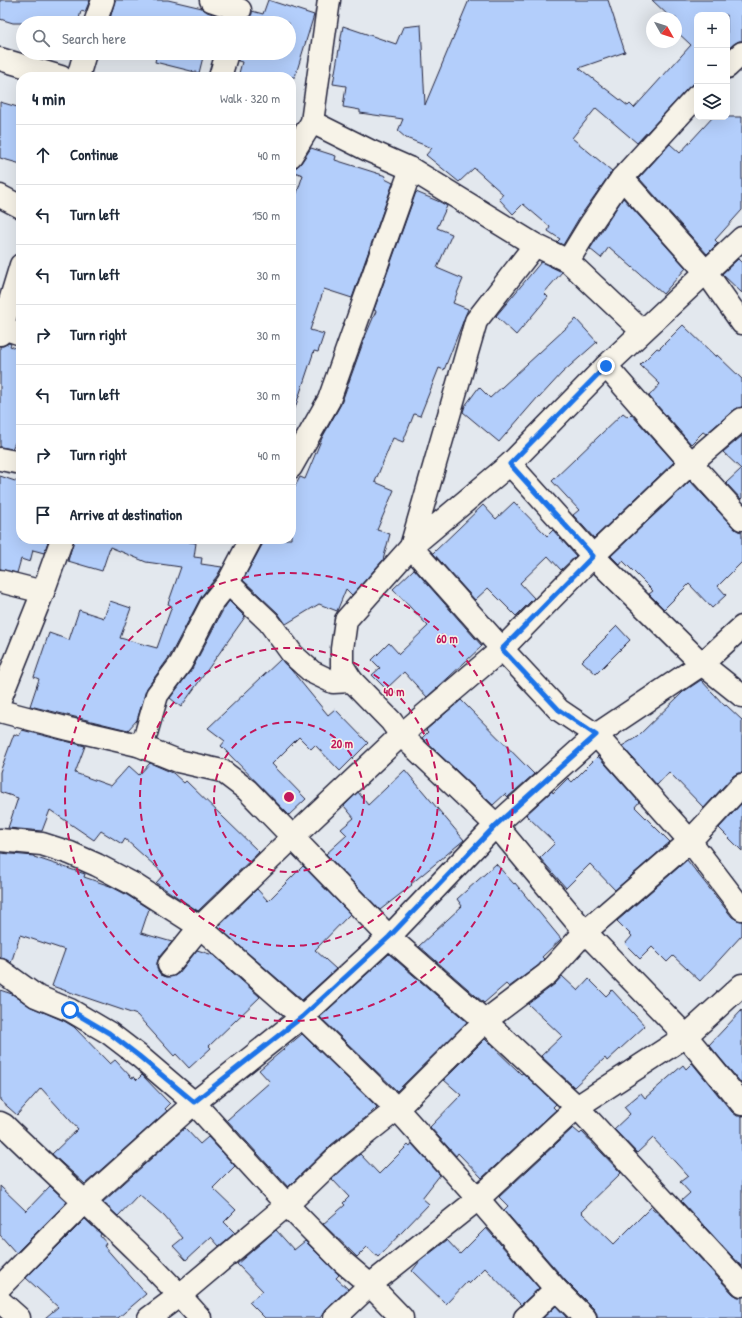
<!DOCTYPE html>
<meta charset="utf-8">
<style>
body{margin:0;font-family:"Patrick Hand",sans-serif;background:#f6f6f7;color:#1f2937}
.controls{position:absolute;right:12px;top:12px;display:grid;overflow:hidden;border-radius:8px;box-shadow:0 4px 16px #0002}
.controls button{width:36px;height:36px;display:grid;place-items:center;padding:0;border:0;border-bottom:1px solid #e0e1e3;background:#fff;color:#1f2937;font:20px sans-serif}
.compass{position:absolute;left:646px;top:12px;width:36px;height:36px;border-radius:50%;background:#fff;box-shadow:0 4px 16px #0002;rotate:129deg}
.stop{position:absolute;width:12px;height:12px;margin:-9px;border:3px solid #1a73e8;border-radius:50%;background:#fff}
.stop.end{background:#1a73e8;border-color:#fff;box-shadow:0 1px 4px #0008}
.list{margin:0;padding:0;list-style:none}
h2{display:flex;justify-content:space-between;align-items:center;height:52px;margin:0;padding:0 16px;font-size:17px}
h2 small{font-size:13px;font-weight:400;color:#747a83}
.list li{display:grid;grid-template-columns:26px 1fr auto;gap:12px;align-items:center;box-sizing:border-box;height:60px;padding:0 16px;border-top:1px solid #e0e1e3}
.list b{display:block;font-size:15px;white-space:nowrap}
.list em{font-size:13px;font-style:normal;color:#747a83}
.icon{flex:none;width:22px;height:22px;fill:none;stroke:currentColor;stroke-width:2;stroke-linecap:round;stroke-linejoin:round}
.map{position:relative;flex:none;width:742px;height:1318px;overflow:hidden}
.search{position:absolute;background:#fff;box-shadow:0 4px 16px #0002;left:16px;top:16px;width:280px;height:44px;display:flex;align-items:center;gap:10px;box-sizing:border-box;padding:0 14px;border-radius:22px;color:#747a83;font-size:15px}
.panel{position:absolute;background:#fff;box-shadow:0 4px 16px #0002;left:16px;top:72px;width:280px;height:472px;border-radius:16px}
.map>svg:first-child{display:block}
.building{fill:#b3cefb;stroke:#22223b}
.lines{fill:none;stroke-linecap:round;stroke-linejoin:round}
.street-casing{stroke:#22223b;stroke-width:25}
.street{stroke:#f7f3e8;stroke-width:22}
.route{stroke:#1a73e8;stroke-width:5}
.ring{fill:none;stroke:#c2185b;stroke-width:2;stroke-dasharray:7 5}
.centre{fill:#c2185b;stroke:#f7f3e8;stroke-width:2}
.ring-label{font-size:12px;text-anchor:middle;font-weight:bold;fill:#c2185b;stroke:#f7f3e8;stroke-width:3;stroke-linejoin:round;paint-order:stroke}
</style>
<div class="map">
<svg width="742" height="1318" viewBox="0 0 742 1318">
<rect width="100%" height="100%" fill="#e3e8ee"/>
<filter id="ink" filterUnits="userSpaceOnUse"><feTurbulence type="fractalNoise" baseFrequency=".025" numOctaves="2"/><feDisplacementMap in="SourceGraphic" scale="8" xChannelSelector="R" yChannelSelector="G"/><feConvolveMatrix kernelMatrix="1 2 1 2 8 2 1 2 1" color-interpolation-filters="sRGB"/></filter>
<g filter="url(#ink)">
<g class="building">
<polygon points="0,0 90,0 85,12 81,11 78,23 13,23 0,19"/>
<polygon points="115,0 168,0 202,8 207,12 236,22 242,22 248,20 252,14 252,11 263,14 268,0 314,15 295,77 238,77 242,62 238,61 239,53 289,53 289,23 126,23 110,19"/>
<polygon points="469,0 608,0 625,52 579,68 628,106 630,104 634,108 691,45 676,31 676,18 671,18 652,0 742,0 742,41 739,41 734,44 727,50 727,15 697,15 697,84 693,84 688,88 637,143 596,108 572,138 612,171 579,218 563,245 557,242 560,239 548,231 550,227 523,204 513,214 499,199 503,194 474,168 459,182 426,155 432,148 406,138 398,131 403,119 360,113 360,110 343,107 346,86 333,84 343,26 396,44 403,27 421,25 425,105"/>
<polygon points="157,53 204,53 199,73 155,62"/>
<polygon points="0,102 21,108 21,164 0,158"/>
<polygon points="713,117 742,117 742,210 715,240 718,243 707,254 639,178 670,144 680,153"/>
<polygon points="311,148 336,156 335,160 386,176 385,179 393,183 352,298 324,289 310,330 324,334 318,352 314,351 295,408 291,407 291,211 303,175 291,171 292,168 297,167 301,163"/>
<polygon points="416,192 440,202 447,206 437,228 452,234 437,268 463,279 453,303 468,309 444,370 439,368 420,416 414,414 403,442 393,438 375,482 394,490 377,530 390,534 383,560 352,595 346,589 337,611 319,604 286,624 278,613 243,580 262,545 263,539 291,539 291,494 300,477 305,479 322,438 341,404 365,337 376,311 374,310"/>
<polygon points="623,198 686,268 663,294 609,247 601,258 590,249"/>
<polygon points="738,259 742,263 742,293 722,274"/>
<polygon points="541,262 562,272 544,293 548,297 516,335 496,316"/>
<polygon points="576,319 597,342 562,373 539,398 538,397 499,442 463,412 465,406 479,387 490,398"/>
<polygon points="683,325 716,357 717,355 742,379 742,407 734,410 706,434 703,432 691,444 649,396 660,384 640,365 657,348 659,349"/>
<polygon points="9,343 11,344 10,346 21,350 21,430 12,449 0,447 0,346 3,346"/>
<polygon points="623,413 628,417 631,414 674,462 594,538 573,515 579,510 552,481"/>
<polygon points="742,436 742,498 741,499 726,483 741,469 723,452"/>
<polygon points="0,476 21,483 21,539 49,539 44,553 33,550 30,562 21,559 17,573 0,569"/>
<polygon points="690,481 733,527 738,531 742,532 742,562 718,586 726,595 712,608 689,584 664,609 649,594 653,591 623,561 620,565 611,556"/>
<polygon points="514,502 547,536 553,530 576,556 561,570 548,556 520,583 534,598 516,616 488,588 475,600 433,553 483,505 496,519"/>
<polygon points="74,539 189,539 189,542 196,543 194,557 202,558 201,564 222,567 217,576 201,597 170,656 147,688 137,720 128,730 30,706 39,679 34,677 49,633 69,640 79,610 104,618 110,601 131,608 120,638 157,648 172,606 168,604 181,567 146,562 110,547 102,571 68,561"/>
<polygon points="414,569 482,646 448,678 427,697 404,672 386,689 372,675 380,668 372,660 389,643 399,654 428,626 393,589"/>
<polygon points="229,601 245,617 181,707 170,698 192,669 223,610"/>
<polygon points="617,626 630,640 596,674 582,661"/>
<polygon points="281,659 292,671 328,715 335,709 368,743 340,771 315,745 311,749 299,737 272,764 306,799 289,815 221,746 225,741 208,728"/>
<polygon points="701,680 725,706 726,705 742,720 742,773 738,773 733,776 704,808 669,772 657,785 622,746 637,737 683,692"/>
<polygon points="461,700 534,774 508,797 505,794 493,805 422,738 428,732 426,730"/>
<polygon points="22,730 85,746 75,773 111,786 129,766 139,775 150,763 173,773 184,783 186,781 259,852 198,911 156,883 164,874 125,839 122,844 101,831 94,840 50,810 42,831 8,828 18,798 0,792 0,772 14,734 19,736"/>
<polygon points="598,756 639,802 635,807 670,842 615,890 590,864 566,888 540,858 555,843 526,815 552,791 553,793 568,778 572,782"/>
<polygon points="405,770 464,840 411,884 412,885 380,910 326,854 347,835 341,829 354,818 344,806 358,792 368,805"/>
<polygon points="742,803 742,851 719,828"/>
<polygon points="0,853 34,856 34,857 85,874 84,877 110,886 127,895 149,909 141,933 172,942 159,957 157,963 157,969 161,975 167,977 174,976 179,973 197,950 213,955 260,997 209,1046 211,1048 189,1068 176,1054 174,1056 137,1015 52,986 65,950 20,935 11,963 7,960 0,958"/>
<polygon points="687,860 732,917 737,920 742,921 742,935 700,981 673,956 667,962 652,947 640,959 625,944 632,936 617,921"/>
<polygon points="496,864 514,884 515,883 561,939 542,957 544,959 539,965 509,987 506,984 484,1003 419,946 462,906 457,899"/>
<polygon points="303,866 350,914 315,950 336,969 302,1000 218,927 257,889 268,901"/>
<polygon points="389,954 467,1022 397,1091 320,1017"/>
<polygon points="562,976 578,991 589,979 606,996 612,990 645,1026 607,1061 605,1058 574,1087 541,1056 562,1036 528,1004 555,984"/>
<polygon points="0,990 12,994 31,1007 64,1021 74,1027 110,1064 115,1060 132,1078 134,1077 137,1080 142,1075 170,1104 165,1109 167,1111 85,1184 52,1154 78,1129 41,1088 17,1115 0,1100"/>
<polygon points="742,1010 742,1084 709,1045"/>
<polygon points="302,1034 377,1107 370,1114 331,1145 288,1187 227,1120 270,1082 259,1070"/>
<polygon points="485,1039 521,1074 523,1073 556,1104 553,1107 556,1110 482,1178 458,1153 456,1156 430,1127 461,1095 444,1080"/>
<polygon points="692,1063 732,1112 737,1116 742,1116 742,1267 681,1201 690,1193 680,1182 688,1176 653,1138 637,1153 614,1129 630,1114 624,1107 641,1093 645,1098 683,1065 686,1069"/>
<polygon points="185,1128 200,1144 208,1137 235,1166 213,1188 236,1210 224,1222 235,1233 219,1246 211,1237 186,1260 173,1246 183,1238 164,1216 139,1194 118,1216 103,1202"/>
<polygon points="573,1128 580,1134 582,1132 621,1173 581,1212 614,1244 651,1207 662,1217 733,1294 738,1297 742,1297 742,1318 597,1318 597,1314 594,1309 565,1280 504,1210 508,1206 499,1197"/>
<polygon points="412,1144 440,1175 422,1198 429,1204 378,1257 367,1247 357,1257 323,1224 345,1205 343,1203 349,1197 332,1179 360,1154 379,1174 408,1145 410,1147"/>
<polygon points="0,1186 26,1211 50,1186 67,1202 16,1253 0,1235"/>
<polygon points="85,1219 101,1234 100,1236 106,1243 104,1246 146,1294 118,1318 45,1318 58,1307 26,1278"/>
<polygon points="486,1228 539,1288 521,1305 485,1268 469,1284 467,1282 446,1304 412,1271 420,1261 447,1240 460,1254"/>
<polygon points="276,1230 294,1250 305,1241 339,1275 336,1278 348,1289 326,1309 320,1318 265,1318 249,1302 263,1291 237,1264"/>
<polygon points="556,1306 567,1318 543,1318"/>
</g>
<g class="lines">
<g class="street-casing">
<g id="street">
<polyline points="211,0 240,10"/>
<polyline points="95,23 103,0"/>
<polyline points="0,59 61,77"/>
<polyline points="727,67 742,53"/>
<polyline points="78,77 85,53"/>
<polyline points="220,77 227,53"/>
<polyline points="312,122 370,151 411,169 535,245 568,261 642,331"/>
<polyline points="291,156 312,122 329,0"/>
<polyline points="622,178 706,272 742,323"/>
<polyline points="0,196 21,207"/>
<polyline points="742,238 606,366 510,464 411,547 346,620 342,649 342,665 352,681 391,721 401,735 496,825 585,932 686,1036 742,1104"/>
<polyline points="535,245 476,321 411,547 502,649 559,710 596,735 690,841 742,909"/>
<polyline points="568,261 590,225 622,178 697,96"/>
<polyline points="0,327 21,334"/>
<polyline points="0,334 21,265"/>
<polyline points="606,366 691,463 742,519"/>
<polyline points="0,459 21,463"/>
<polyline points="510,464 593,556 702,664 742,696"/>
<polyline points="291,467 329,400 411,169"/>
<polyline points="0,581 43,592"/>
<polyline points="228,583 269,622 293,655 312,672 333,682 352,681"/>
<polyline points="0,699 43,592 62,539"/>
<polyline points="0,711 69,729 138,745 178,761 222,771 247,790 389,937 485,1021 577,1107 742,1285"/>
<polyline points="138,745 145,737 157,695 181,663 212,603 228,583 251,539"/>
<polyline points="0,840 42,844 70,853 97,865 133,884 200,927 302,1017 397,1109 478,1199 556,1289 585,1318"/>
<polyline points="169,965 200,927 293,837 401,735 502,649 593,556 691,463 742,419"/>
<polyline points="0,970 36,996 70,1010 109,1033 139,1056 194,1103 287,1205 343,1262 370,1285 402,1318"/>
<path d="M 0,1123 L 4,1125 C 69,1189 140,1249 200,1318"/>
<polyline points="0,1287 85,1201 194,1103 302,1017 389,937 496,825 596,735 702,664 742,627"/>
<polyline points="0,1301 19,1318"/>
<polyline points="149,1318 180,1295 287,1205 340,1154 397,1109 485,1021 547,974 585,932 690,841 742,785"/>
<polyline points="335,1318 370,1285 478,1199 577,1107 686,1036 742,985"/>
<polyline points="525,1318 556,1289"/>
</g>
</g>
<use href="#street" class="street"/>
</g>
</g>
<g class="lines" filter="url(#ink)">
<polyline class="route" points="70,1010 109,1033 139,1056 194,1102 302,1017 389,937 496,825 596,735 559,710 502,649 593,556 510,464 606,366"/>
</g>
<g class="ring">
<circle cx="289" cy="797" r="75"/>
<circle cx="289" cy="797" r="149"/>
<circle cx="289" cy="797" r="224"/>
</g>
<circle cx="289" cy="797" r="6" class="centre"/>
<g class="ring-label">
<text x="447" y="643">60 m</text>
<text x="394" y="696">40 m</text>
<text x="342" y="748">20 m</text>
</g>
</svg>
<div class="controls">
<button>+</button>
<button>−</button>
<button><svg class="icon" aria-label="layers" viewBox="0 0 24 24"><path d="M12 4l9 5-9 5-9-5zM3 14l9 5 9-5"/></svg></button>
</div>
<svg class="compass" viewBox="-18 -18 36 36"><path d="M0-13l5 13h-10z" fill="#e53935"/><path d="M0 13l5-13h-10z" fill="#747a83"/></svg>
<div class="stop" style="left:70px;top:1010px"></div>
<div class="stop end" style="left:606px;top:366px"></div>
<div class="search"><svg class="icon" aria-label="search" viewBox="0 0 24 24"><circle cx="10" cy="10" r="6"/><path d="M15 15l6 6"/></svg>Search here</div>
<section class="panel">
<h2>4 min<small>Walk · 320 m</small></h2>
<ul class="list">
<li><svg class="icon" aria-label="ahead" viewBox="0 0 24 24"><path d="M12 20V5M6 11l6-6 6 6"/></svg><div><b>Continue</b></div><em>40 m</em></li>
<li><svg class="icon" aria-label="left" viewBox="0 0 24 24"><path d="M17 20v-9H6M10 6l-5 5 5 5"/></svg><div><b>Turn left</b></div><em>150 m</em></li>
<li><svg class="icon" aria-label="left" viewBox="0 0 24 24"><path d="M17 20v-9H6M10 6l-5 5 5 5"/></svg><div><b>Turn left</b></div><em>30 m</em></li>
<li><svg class="icon" aria-label="right" viewBox="0 0 24 24"><path d="M7 20v-9h11M14 6l5 5-5 5"/></svg><div><b>Turn right</b></div><em>30 m</em></li>
<li><svg class="icon" aria-label="left" viewBox="0 0 24 24"><path d="M17 20v-9H6M10 6l-5 5 5 5"/></svg><div><b>Turn left</b></div><em>30 m</em></li>
<li><svg class="icon" aria-label="right" viewBox="0 0 24 24"><path d="M7 20v-9h11M14 6l5 5-5 5"/></svg><div><b>Turn right</b></div><em>40 m</em></li>
<li><svg class="icon" aria-label="arrive" viewBox="0 0 24 24"><path d="M6 21V4h12l-3 4 3 4H6"/></svg><div><b>Arrive at destination</b></div></li>
</ul>
</section>
</div>
